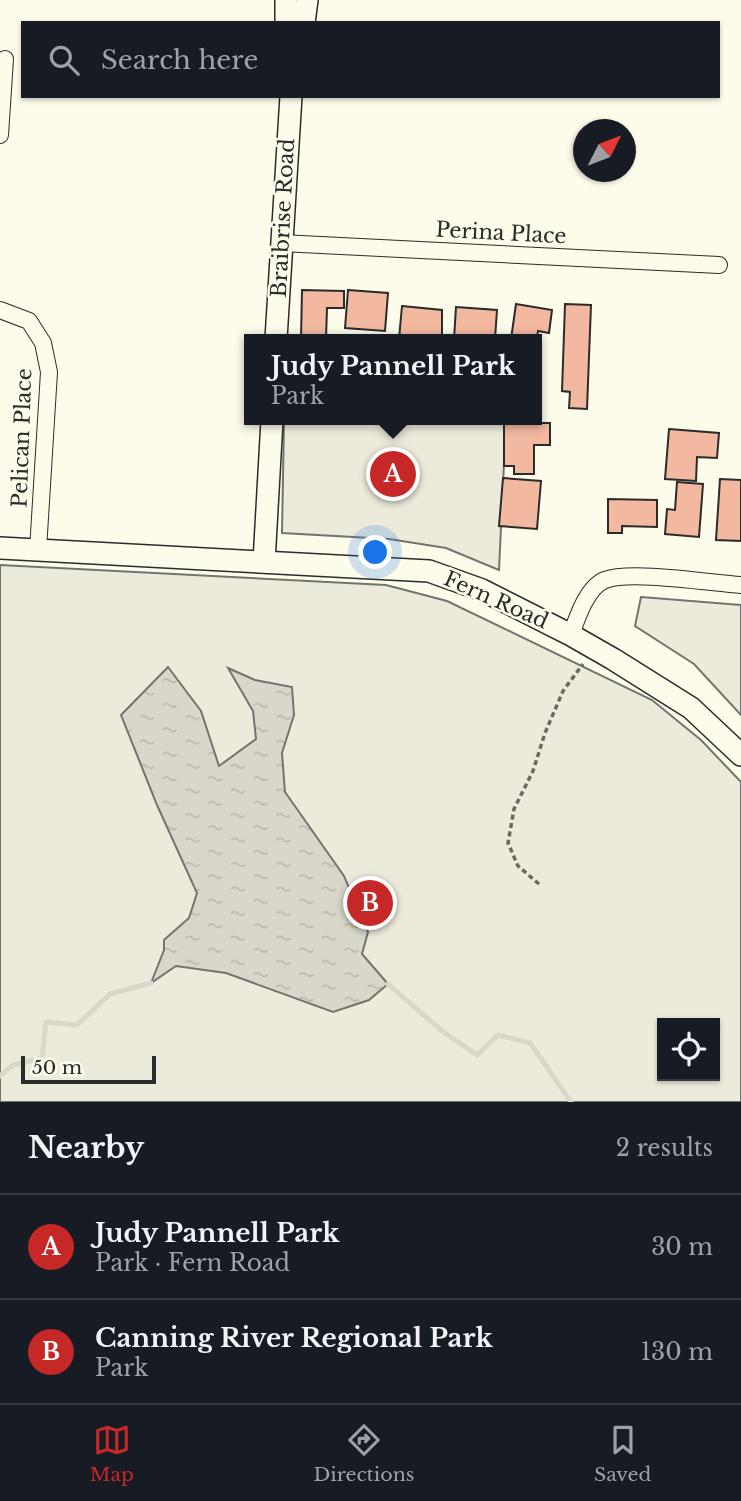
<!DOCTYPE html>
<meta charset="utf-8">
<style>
body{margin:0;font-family:"Libre Baskerville",serif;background:#20242c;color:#f1f3f6}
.controls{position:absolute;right:21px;bottom:21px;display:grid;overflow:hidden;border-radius:0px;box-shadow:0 2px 5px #0004}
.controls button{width:63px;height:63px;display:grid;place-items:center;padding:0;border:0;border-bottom:2px solid #363941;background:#171b24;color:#f1f3f6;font:35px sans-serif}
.compass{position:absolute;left:573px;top:119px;width:63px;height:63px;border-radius:50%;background:#171b24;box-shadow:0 2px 5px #0004;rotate:48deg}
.scale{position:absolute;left:21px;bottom:18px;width:135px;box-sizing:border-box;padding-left:7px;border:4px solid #2b2b2b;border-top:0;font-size:19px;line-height:24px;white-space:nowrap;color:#2b2b2b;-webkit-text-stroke:5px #fdfbea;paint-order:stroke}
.you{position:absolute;left:376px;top:553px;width:24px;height:24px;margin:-18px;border:5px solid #fff;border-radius:50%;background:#1a73e8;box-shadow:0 0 0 10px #1a73e833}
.badge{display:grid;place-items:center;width:46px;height:46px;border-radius:50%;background:#c62828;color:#fff;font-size:23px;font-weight:700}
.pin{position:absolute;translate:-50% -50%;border:4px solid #fff;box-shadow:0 2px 7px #0006}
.popup{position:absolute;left:244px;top:334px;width:298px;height:91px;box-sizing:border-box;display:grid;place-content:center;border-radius:0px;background:#171b24;filter:drop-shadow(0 2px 5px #0005);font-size:23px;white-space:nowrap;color:#9ea1a6}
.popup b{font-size:26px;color:#f1f3f6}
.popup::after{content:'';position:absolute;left:50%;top:100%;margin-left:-14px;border:14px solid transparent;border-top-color:#171b24}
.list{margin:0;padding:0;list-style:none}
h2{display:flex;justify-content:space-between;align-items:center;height:91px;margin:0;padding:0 28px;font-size:30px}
h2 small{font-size:23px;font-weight:400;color:#9ea1a6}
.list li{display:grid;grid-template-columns:46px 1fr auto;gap:21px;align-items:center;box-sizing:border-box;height:105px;padding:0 28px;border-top:2px solid #363941}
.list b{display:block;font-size:26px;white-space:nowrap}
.list p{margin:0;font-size:23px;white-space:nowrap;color:#9ea1a6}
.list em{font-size:23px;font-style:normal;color:#9ea1a6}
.icon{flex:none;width:38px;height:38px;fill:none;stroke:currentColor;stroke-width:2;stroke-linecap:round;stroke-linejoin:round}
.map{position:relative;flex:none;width:741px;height:1102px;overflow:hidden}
.search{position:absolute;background:#171b24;box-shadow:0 2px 5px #0004;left:21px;right:21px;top:21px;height:77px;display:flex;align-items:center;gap:18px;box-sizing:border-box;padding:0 24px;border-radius:0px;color:#9ea1a6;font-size:26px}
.sheet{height:301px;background:#171b24}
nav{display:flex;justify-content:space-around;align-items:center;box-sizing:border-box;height:98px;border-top:2px solid #363941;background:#171b24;font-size:19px;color:#9ea1a6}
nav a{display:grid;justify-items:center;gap:4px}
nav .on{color:#c62828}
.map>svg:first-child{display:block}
.park{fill:#ecebdb;stroke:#74746e;stroke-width:2;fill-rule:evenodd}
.water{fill:url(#water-ripples);stroke:#74746e;stroke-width:2}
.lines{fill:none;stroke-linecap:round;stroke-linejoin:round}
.stream{stroke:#d8d7c9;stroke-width:5}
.building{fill:#f2b8a0;stroke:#2b2b2b;stroke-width:2}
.minor-casing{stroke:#2b2b2b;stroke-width:18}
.tertiary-casing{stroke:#2b2b2b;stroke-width:24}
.path{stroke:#6a6964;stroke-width:3.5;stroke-dasharray:5 3.5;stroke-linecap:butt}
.minor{stroke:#fdfbea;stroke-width:16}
.tertiary{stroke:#fdfbea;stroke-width:21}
.labels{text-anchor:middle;stroke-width:5;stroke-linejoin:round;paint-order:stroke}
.street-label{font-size:21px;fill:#2b2b2b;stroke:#fdfbea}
</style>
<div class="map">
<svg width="741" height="1102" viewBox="0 0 741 1102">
<defs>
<pattern id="water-ripples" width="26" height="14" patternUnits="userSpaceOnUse" patternTransform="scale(1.75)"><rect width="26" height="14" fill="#d8d7c9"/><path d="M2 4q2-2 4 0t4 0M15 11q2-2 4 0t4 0" fill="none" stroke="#bab9ad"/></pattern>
</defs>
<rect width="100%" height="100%" fill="#fdfbea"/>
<g class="park">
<polygon points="284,420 506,420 499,570 446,548 389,539 282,533"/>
<path d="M 0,565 L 386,585 L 447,601 L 652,700 L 701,740 L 741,782 L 741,1102 L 0,1102 ZM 662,1023 L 715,1023 L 715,1076 L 662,1076 Z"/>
<polygon points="641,597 741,605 741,715 694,664 635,626"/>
</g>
<polygon class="water" points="168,667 201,711 219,766 256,739 253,711 228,668 255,680 292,687 294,715 282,753 285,792 344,876 368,932 362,954 388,984 369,1000 333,1012 226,973 176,966 151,983 164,950 164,940 189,918 197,893 157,805 121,715"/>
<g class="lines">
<g class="stream">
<polyline points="388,984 442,1031 477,1055 498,1035 530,1043 571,1102"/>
<polyline points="0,1076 13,1065 42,1058 46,1022 77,1025 110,994 151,983"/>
</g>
</g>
<g class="building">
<polygon points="302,290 344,291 344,308 327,308 326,339 301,338"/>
<polygon points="348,290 388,293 385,331 345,328"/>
<polygon points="516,304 552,310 549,333 538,331 536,344 536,339 511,339"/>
<polygon points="565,304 591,305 587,409 569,408 570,392 562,391"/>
<polygon points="402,306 442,310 442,339 399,339"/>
<polygon points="456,307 497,310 495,339 454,339"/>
<polygon points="504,423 550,423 550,445 534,445 534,474 514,474 514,466 504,466"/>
<polygon points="669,429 719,433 717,458 697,457 696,481 665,479"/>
<polygon points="503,478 541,481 537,529 499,526"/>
<polygon points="720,479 741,480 741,541 716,540"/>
<polygon points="677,482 703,484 699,537 665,534 667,509 675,510"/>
<polygon points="608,499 657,500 657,527 622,526 622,533 608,533"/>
</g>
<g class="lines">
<g class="minor-casing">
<g id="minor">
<polyline points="0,135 5,59"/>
<polyline points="281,243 719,265"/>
<polyline points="0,310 29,321 43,343 49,372 38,550"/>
<path d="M 571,635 C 577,618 587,587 605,580 C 630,570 711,583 741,585"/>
</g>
</g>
<g class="tertiary-casing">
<g id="tertiary">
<polyline points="286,0 286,23"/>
<polyline points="304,23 307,0"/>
<polyline points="276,339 291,96"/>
<polyline points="0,548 429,571 482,590 571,635 613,659 691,708 741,755"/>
<polyline points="264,562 272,420"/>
</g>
</g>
<polyline class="path" points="539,884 518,866 508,843 514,809 533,771 545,733 563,691 583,664"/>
<use href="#minor" class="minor"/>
<use href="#tertiary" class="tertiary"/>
</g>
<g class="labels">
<g class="street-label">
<text transform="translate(283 218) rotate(-87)" y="7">Braibrise Road</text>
<text transform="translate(501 233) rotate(3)" y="7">Perina Place</text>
<text transform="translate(22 438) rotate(-88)" y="7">Pelican Place</text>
<text transform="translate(496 600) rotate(24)" y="7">Fern Road</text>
</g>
</g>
</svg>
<div class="controls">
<button><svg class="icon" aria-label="locate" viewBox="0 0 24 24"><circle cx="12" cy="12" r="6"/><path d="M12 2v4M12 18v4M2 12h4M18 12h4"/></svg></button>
</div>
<svg class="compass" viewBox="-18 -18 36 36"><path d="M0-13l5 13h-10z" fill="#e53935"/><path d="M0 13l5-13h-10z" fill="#9ea1a6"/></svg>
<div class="scale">50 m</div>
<div class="you"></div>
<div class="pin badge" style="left:393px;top:474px">A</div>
<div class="popup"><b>Judy Pannell Park</b>Park</div>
<div class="pin badge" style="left:370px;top:903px">B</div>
<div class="search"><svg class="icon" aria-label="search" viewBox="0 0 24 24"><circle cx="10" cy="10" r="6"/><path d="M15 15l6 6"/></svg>Search here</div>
</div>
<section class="sheet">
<h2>Nearby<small>2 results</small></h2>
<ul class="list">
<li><span class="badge">A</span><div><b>Judy Pannell Park</b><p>Park · Fern Road</p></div><em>30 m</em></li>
<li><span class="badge">B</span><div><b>Canning River Regional Park</b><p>Park</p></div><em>130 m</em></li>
</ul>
</section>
<nav>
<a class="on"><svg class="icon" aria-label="map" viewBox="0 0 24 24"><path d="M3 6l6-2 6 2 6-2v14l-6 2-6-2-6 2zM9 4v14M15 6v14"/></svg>Map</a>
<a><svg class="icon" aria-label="directions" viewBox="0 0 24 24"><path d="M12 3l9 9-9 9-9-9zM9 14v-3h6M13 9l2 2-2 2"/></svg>Directions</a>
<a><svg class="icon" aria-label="saved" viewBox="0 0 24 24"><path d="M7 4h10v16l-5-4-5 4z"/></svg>Saved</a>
</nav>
